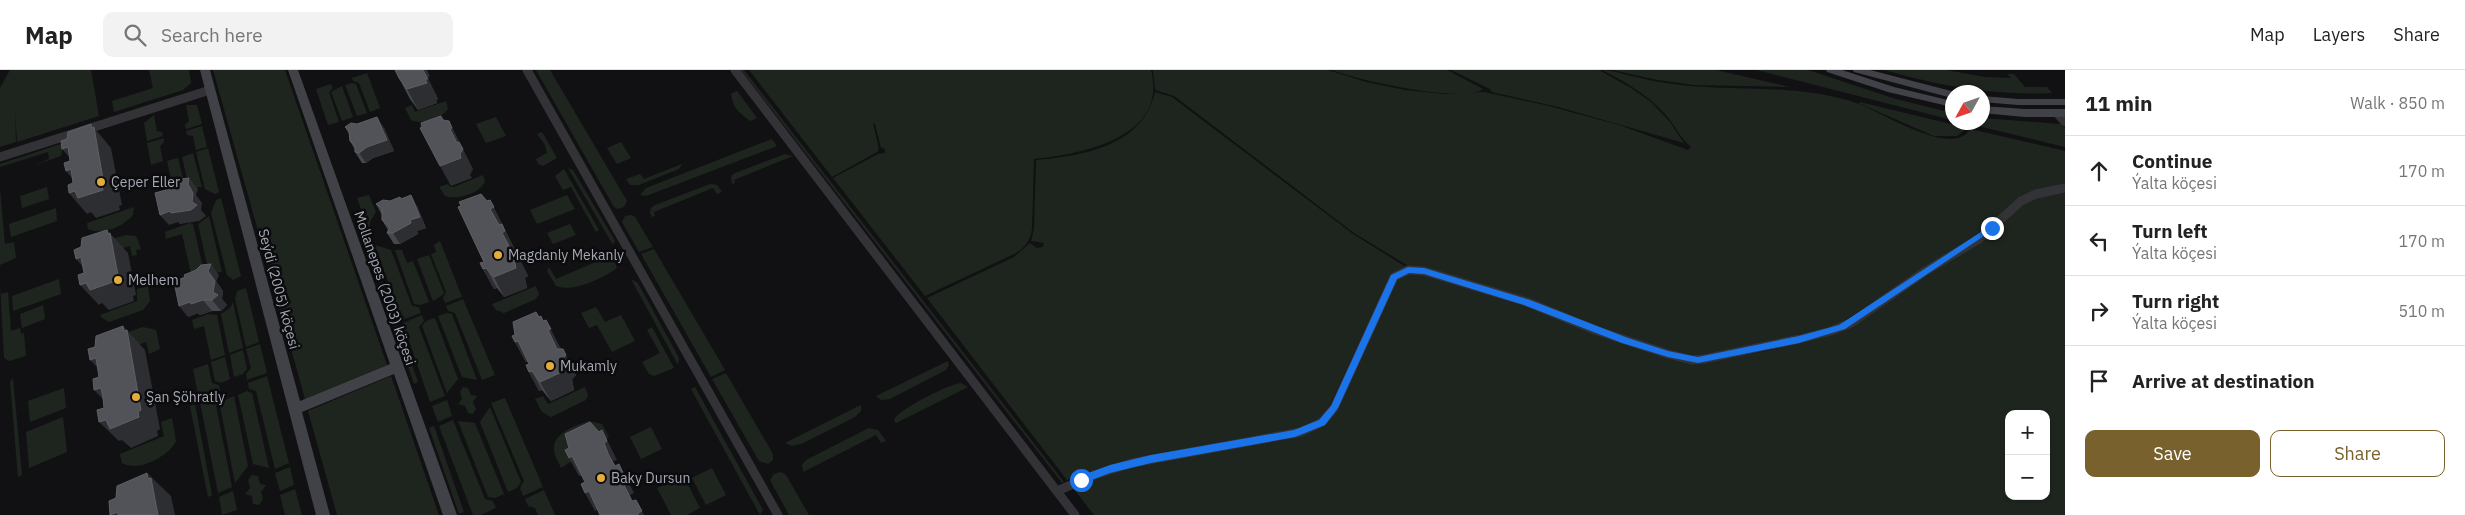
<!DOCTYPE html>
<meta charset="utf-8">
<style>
body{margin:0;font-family:"IBM Plex Sans",sans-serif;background:#f2f2f2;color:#222}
.controls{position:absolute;right:15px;bottom:15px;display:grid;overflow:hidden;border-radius:10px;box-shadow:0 1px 4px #0004}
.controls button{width:45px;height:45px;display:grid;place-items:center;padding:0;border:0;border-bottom:1px solid #e0e0e0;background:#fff;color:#222;font:25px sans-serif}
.compass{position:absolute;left:1945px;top:15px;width:45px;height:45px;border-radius:50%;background:#fff;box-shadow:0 1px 4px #0004;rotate:230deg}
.stop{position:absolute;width:15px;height:15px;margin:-11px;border:4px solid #1a73e8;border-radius:50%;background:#fff}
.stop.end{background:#1a73e8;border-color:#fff;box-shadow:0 1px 5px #0008}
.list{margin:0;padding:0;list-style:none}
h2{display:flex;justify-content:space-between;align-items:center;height:65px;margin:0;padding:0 20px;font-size:21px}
h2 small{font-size:16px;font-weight:400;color:#767676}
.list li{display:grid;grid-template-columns:32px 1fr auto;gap:15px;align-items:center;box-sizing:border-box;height:70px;padding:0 20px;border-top:1px solid #e0e0e0}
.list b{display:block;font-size:19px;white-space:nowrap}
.list p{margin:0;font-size:16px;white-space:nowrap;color:#767676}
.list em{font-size:16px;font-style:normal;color:#767676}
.actions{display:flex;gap:10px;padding:15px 20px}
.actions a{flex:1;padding:11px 0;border:1px solid #78612d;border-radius:10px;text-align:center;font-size:18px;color:#78612d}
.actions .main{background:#78612d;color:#fff}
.icon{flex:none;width:28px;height:28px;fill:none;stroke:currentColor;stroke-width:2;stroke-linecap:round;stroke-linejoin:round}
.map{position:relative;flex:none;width:2065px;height:445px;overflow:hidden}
header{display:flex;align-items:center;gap:30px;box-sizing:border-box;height:70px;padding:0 25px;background:#fff;border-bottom:1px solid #e0e0e0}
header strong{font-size:24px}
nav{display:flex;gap:28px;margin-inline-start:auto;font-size:18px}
.search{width:350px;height:45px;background:#f2f2f2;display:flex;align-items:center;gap:12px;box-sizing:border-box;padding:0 18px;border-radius:10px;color:#767676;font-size:19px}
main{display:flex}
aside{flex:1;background:#fff}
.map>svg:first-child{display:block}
.green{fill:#1e251f;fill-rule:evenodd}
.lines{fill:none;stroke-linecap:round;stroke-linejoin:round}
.street{stroke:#333337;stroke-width:9}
.secondary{fill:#414247;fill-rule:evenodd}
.wall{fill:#47484e}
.shaded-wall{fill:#2d2e32}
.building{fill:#515358;stroke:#5e6066}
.route{fill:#1a73e8}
.poi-dot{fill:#e2ad3a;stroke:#0c0c0e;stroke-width:2}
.labels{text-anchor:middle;stroke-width:5;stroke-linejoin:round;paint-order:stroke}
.poi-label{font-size:14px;fill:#a4a8b2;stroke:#0c0c0e;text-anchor:start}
.street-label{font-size:14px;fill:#a4a8b2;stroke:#0c0c0e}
</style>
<header>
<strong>Map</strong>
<div class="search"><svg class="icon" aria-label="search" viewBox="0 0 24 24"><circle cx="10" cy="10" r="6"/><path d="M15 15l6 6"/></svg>Search here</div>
<nav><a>Map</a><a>Layers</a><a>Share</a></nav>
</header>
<main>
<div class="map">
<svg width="2065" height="445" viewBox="0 0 2065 445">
<rect width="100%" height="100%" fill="#111113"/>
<g class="green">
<polygon points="10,0 91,0 99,46 17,72 15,38 16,72 0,77 0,18"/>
<polygon points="149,0 189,0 191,13 183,20 114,42 112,31 153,18"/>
<polygon points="213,0 285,0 387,295 305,329"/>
<polygon points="536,0 550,0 627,131 624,137 618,139 614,137"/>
<polygon points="741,0 744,0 1064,412 1062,413"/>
<path d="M 749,0 L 1151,0 C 1169,68 1081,84 1034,89 L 1032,159 C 1030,172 1024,179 1012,185 L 925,226 L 833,108 L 878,84 L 885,83 L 885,79 L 881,78 L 875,54 L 873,53 L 879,79 L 877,82 L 832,107 Z"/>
<path d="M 1153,0 L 1328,0 L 1366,12 L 1405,20 L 1445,24 L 1484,22 L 1545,35 L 1619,55 L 1688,80 L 1691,77 C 1680,68 1674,53 1664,43 C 1647,24 1625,12 1602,0 C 1613,0 1625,5 1636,7 C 1651,11 1666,13 1681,15 C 1743,22 1798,13 1859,34 C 1881,42 1954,89 1970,59 L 2065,81 L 2065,115 L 2016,130 L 1981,163 L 1838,255 L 1702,287 L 1689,287 L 1410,197 L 1354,163 L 1174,26 L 1155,20 Z"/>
<path d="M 1332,0 L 1447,0 L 1483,19 C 1463,34 1357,10 1332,0 Z"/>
<polygon points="1451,0 1599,0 1631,18 1651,32 1670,52 1684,73 1558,37 1492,22 1490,19"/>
<polygon points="1612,0 1716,0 1790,17 1694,15 1658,10"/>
<polygon points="1757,0 1808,0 1896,29 1952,43 1952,50"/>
<path d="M 1884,0 L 1946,0 L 1985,7 L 2011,8 L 2007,4 L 2014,4 L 2025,17 L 2047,17 L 2052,23 C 1996,26 1939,16 1884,0 Z"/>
<polygon points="367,3 380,38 370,42 359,13 353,11 352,8"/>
<polygon points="352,13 356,14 367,43 357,46 345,15"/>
<polygon points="331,14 333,18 329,22 339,52 328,55 316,19"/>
<polygon points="342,16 353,47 342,51 331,22"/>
<path d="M 737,21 L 757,48 L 750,51 C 738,41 734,40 731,24 Z"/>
<path d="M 1155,22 L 1172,27 L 1353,164 L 1406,197 L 1398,200 L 1389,208 L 1330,335 L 1320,349 L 1297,359 L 1120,393 L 1067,410 L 927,228 L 1014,187 L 1030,173 L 1037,178 L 1043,177 L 1044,173 L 1031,171 L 1034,159 L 1036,90 C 1083,86 1143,76 1155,22 Z"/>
<path d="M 446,31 L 448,39 C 441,49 422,55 411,50 L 405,38 L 412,35 L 415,42 Z"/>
<polygon points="1860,32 1967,58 1957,66 1934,66 1858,33"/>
<polygon points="186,35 197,35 202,54 186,59 185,55 189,51"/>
<polygon points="154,45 157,61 162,62 163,66 147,71 144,53"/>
<polygon points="496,47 506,66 486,73 476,54"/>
<polygon points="1983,48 2060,54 2065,58 2065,77 1970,54 1982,52"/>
<polygon points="202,56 207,77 196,80 193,66 187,65 186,61"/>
<polygon points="542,62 557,88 543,96 538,94 536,89 547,83 545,75 537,64"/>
<polygon points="164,68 164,72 160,76 163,91 151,95 147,73"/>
<polygon points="772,69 777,76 646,126 640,125 646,118"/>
<polygon points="621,72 631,88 617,94 607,78"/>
<polygon points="64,73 61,86 33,96 49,89 48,82 0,97 0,94"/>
<polygon points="208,78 219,122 215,124 205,119 196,82"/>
<polygon points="193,83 202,117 189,117 182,87"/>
<polygon points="785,84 793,86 734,110 735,113 732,114 731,106 735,103"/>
<polygon points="178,88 186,121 173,118 167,91"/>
<polygon points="682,94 679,99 639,115 630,115 626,109 640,104 644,109"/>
<polygon points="568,98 573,100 615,171 613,175"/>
<polygon points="564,99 599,160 596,162 571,117 563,120 555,106"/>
<path d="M 483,105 L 485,111 C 480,124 458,130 445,126 L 439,117 L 448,114 L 450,117 L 454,117 Z"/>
<polygon points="710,114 717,115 722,122 717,124 713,118 654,142 655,146 652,147 650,143 651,138 655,135"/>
<polygon points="47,117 49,129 22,138 20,126"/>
<polygon points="0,119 5,174 14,172 16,188 0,195"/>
<path d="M 2065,120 L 2065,445 L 1094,445 L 1073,418 C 1149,385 1242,372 1323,355 L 1399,205 L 1419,202 L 1705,292 L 1766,281 L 1832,264 L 2033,128 ZM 2009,344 L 2046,344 L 2046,426 L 2009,426 Z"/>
<polygon points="369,125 376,142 370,152 369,161 357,128"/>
<polygon points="567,125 575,139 537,154 530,140"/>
<polygon points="221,128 241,206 233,210 227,205 211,143 216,130"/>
<path d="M 134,137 L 133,145 C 124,156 102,166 88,159 L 87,153 Z"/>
<polygon points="56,138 57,151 11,167 9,154"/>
<polygon points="631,145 635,147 653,177 639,182 622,152 625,146"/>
<polygon points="209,146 222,202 209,203 198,154"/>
<polygon points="190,153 193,154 205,206 186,215 184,207 191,204 182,164 166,169 165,162"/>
<polygon points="570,154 576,165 553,174 547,163"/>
<polygon points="126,165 136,166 141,179 136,180 137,185 132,186 130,176 106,184 108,170"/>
<polygon points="368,171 397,252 393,254 365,172"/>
<polygon points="440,171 462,227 445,233 443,228 446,222 431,184 436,182 434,175"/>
<polygon points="375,175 391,180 412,236 419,237 421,243 402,250"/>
<polygon points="654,179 725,300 711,307 641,184"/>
<polygon points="395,180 402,180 407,193 413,191 429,232 420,235 414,234"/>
<polygon points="429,185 444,223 440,227 433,231 417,189"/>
<path d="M 612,185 L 617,198 C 603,208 573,223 556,216 L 547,201 L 549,197 L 556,209 Z"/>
<polygon points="59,209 61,224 13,241 12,226"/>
<polygon points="631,209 638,213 679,288 678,295"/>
<polygon points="0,211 1,224 8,222 11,261 20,258 21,264 24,263 26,286 9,291 4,288"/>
<polygon points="148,216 150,231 143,240 109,252 102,248 100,245 137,231 137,219"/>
<polygon points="536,216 539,224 536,229 504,243 496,240 492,234"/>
<polygon points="246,218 259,272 246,277 235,229 237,221"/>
<polygon points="463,229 495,305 482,310 455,243 448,241 446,236"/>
<polygon points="233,232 243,278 229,283 221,244 230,238"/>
<polygon points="43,235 45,249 22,258 20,244"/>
<polygon points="596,237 605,252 621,245 635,271 612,282 597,255 589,258 581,243"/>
<polygon points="447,243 452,244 477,310 462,307 438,246"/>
<polygon points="208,244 217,245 225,285 211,290 204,256 194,259 192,250"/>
<polygon points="422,245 424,251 419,257 445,326 430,332 403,253"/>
<polygon points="435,248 458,309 447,323 422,256 426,251"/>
<polygon points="398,255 418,312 414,314 394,256"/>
<polygon points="143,257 156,260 160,279 149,284 146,272 103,288 122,264"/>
<polygon points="652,257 674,298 654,306 649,304 642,292 660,283 647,260"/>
<polygon points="260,274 267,303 247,310 246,304 251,298 246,279"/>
<polygon points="243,280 247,299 243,304 234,307 230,285"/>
<polygon points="225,287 230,309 221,313 215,311 211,292"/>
<polygon points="948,291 949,295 946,300 890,329 881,330 876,326"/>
<polygon points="208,294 212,313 219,315 220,321 199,329 193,299"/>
<polygon points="726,303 773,384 773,390 768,394 759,391 712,309"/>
<polygon points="267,306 289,393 275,399 256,321 249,319 248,313"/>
<polygon points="391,306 439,445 337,445 308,341"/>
<polygon points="13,308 22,405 18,407 10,312"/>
<path d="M 961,313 L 968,317 L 896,353 L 894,350 C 897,340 949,314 961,313 Z"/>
<polygon points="463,317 468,318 471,325 477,326 473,332 476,339 473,344 468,343 465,336 458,334 462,329 460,322"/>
<polygon points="585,317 588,325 586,330 551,347 542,342 535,329 543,326 548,334"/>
<polygon points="695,317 763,440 760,445 691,319"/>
<polygon points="64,318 66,338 30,352 28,331"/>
<polygon points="247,321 252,323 269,398 253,394 238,325"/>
<polygon points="221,324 222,330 216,336 232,417 218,423 200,332"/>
<polygon points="234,326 248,396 235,413 220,336 225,330"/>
<polygon points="505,328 543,417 523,426 520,418 524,411 491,333"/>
<polygon points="447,330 452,346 438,352 432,336"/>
<polygon points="195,334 212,425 208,427 190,336"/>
<polygon points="861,335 861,341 855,347 801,374 792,376 785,373"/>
<polygon points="490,337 521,412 517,418 508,422 480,352"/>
<polygon points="63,347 67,382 29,398 26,362"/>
<path d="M 172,348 L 176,371 C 169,386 138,403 122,393 L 120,384 L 164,366 L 161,352 Z"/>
<polygon points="453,350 485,429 493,431 496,438 481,445 473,445 439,356"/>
<polygon points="458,351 475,353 504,424 495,428 488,427"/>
<path d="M 589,351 L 602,354 L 609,367 L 561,398 C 559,393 554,386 554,379 C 553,363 576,355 589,351 Z"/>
<polygon points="434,356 464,442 459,444 429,358"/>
<polygon points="651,357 662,379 641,389 630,367"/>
<polygon points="869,358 878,360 886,371 881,373 876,365 803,402 802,395 806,390"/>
<polygon points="290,397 294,415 280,421 275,403"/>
<polygon points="712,398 726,425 706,435 692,408"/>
<polygon points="781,402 786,405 809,445 789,445 770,410 774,404"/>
<polygon points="252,405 258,406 260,414 266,415 261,422 263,429 259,435 253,434 252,426 245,424 250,418 248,410"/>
<polygon points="683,405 700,438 687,445 671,445 657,418"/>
<polygon points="295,419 302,445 285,445 280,425"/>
<polygon points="544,420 555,445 538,445 535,438 528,436 525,429"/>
<polygon points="233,421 237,440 222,445 219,427"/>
</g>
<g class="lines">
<g class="street">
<polyline points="527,0 778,445"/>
<polyline points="735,0 1075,445"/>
<polyline points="2058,44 2065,52"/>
<polyline points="0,87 210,20"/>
<polyline points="1057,421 1094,405 1132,393 1301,362 1322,352 1334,338 1394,207 1408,200 1424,201 1527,232 1595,260 1668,284 1692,290 1704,289 1799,269 1831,261 1851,253 1924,202 1979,169 2021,131 2036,124 2065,118"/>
</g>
<g class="secondary">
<polygon points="200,0 210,0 300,331 390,294 288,0 298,0 457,445 443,445 394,304 302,342 330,445 316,445"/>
<polygon points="1826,0 1842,0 1894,17 1952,31 1952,37 1888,22 1827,2"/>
<polygon points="1853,0 1870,0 1955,22 1952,22 1952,28 1854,2"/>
<polygon points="1982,26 2018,29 2065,29 2065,35 2018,35 1982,32"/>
<polygon points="1982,36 2025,39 2065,39 2065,47 2025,47 1982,43"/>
</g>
</g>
<g class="wall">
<polygon points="430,6 427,7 438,29 436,30 437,33 418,40 410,29 399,8"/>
<polygon points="345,57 384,58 394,81 373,88 366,93 362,93 355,82 355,80 350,71 349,64"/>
<polygon points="401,129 417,136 426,158 417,161 418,164 400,174 394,174 387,163 388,160 382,150 382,145 376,134 390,131"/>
<polygon points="490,130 528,206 525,208 527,218 504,227 497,218 494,219 483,199 484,192 461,136"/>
<polygon points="219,205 216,211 223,221 222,229 227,235 221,241 212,241 200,245 198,243 188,247"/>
<polygon points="539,247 543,251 561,279 559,279 576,305 572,309 574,320 551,331 542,320 539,321 529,302 529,294 528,291 526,292 515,272 515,265"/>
</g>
<g class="shaded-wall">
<polygon points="423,0 427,0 430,6 427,7"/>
<polygon points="425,9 428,9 438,29 436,30 437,33 418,40 407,19"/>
<polygon points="377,47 384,58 394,81 373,88 366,93 359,83"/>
<polygon points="449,51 473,99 470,105 472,108 451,116 440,96 450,59"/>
<polygon points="91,54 111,78 122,135 119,136 120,140 96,148 91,142 87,144 69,123 75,121 92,58"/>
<polygon points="68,77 80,99 62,79"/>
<polygon points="71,99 83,121 66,101"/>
<polygon points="189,108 198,119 196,125 202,133 201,140 206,146 199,151 180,154 178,152 169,155 160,145 192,132 188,114"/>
<polygon points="411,125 417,136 426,158 417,161 418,164 400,174 393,163 410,150"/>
<polygon points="490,130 528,206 525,208 527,218 504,227 494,207"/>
<polygon points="107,160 128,183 136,225 133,226 134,231 109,240 102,233 99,235 80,215 86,213 108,164"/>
<polygon points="81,187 94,209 76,189"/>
<polygon points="211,194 219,205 216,211 223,221 222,229 227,235 221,241 212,230 213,222 208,201"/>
<polygon points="486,198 497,218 494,219 483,199"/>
<polygon points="203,230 212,241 200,245 198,243 188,247 179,236 190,232"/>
<polygon points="546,250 561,279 558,280 563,279 576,305 572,309 574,320 551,331 540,312 548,260"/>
<polygon points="123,256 145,280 160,359 157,361 158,366 131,378 122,370 119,371 99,352 106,350 124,261"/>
<polygon points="518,271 529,291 526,292 515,272"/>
<polygon points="96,288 110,310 90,290"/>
<polygon points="532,301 542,320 539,321 529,302"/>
<polygon points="101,318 114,340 94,320"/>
<polygon points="602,360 617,390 613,391 619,403 604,373"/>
<polygon points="572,386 583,405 579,406 569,388"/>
<polygon points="619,394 634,423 630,425 635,437 620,407"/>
<polygon points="147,403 171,426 175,445 158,445"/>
<polygon points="589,421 599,439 595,441 585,423"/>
<polygon points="636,430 644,445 638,445"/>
<polygon points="118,442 122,445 110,445"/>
</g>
<g class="building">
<polygon points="395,0 423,0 428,9 425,9 427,13 407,19 399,8"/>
<polygon points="441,46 443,50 449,51 452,58 450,59 457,73 459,72 463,79 460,84 461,88 440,96 420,58 422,57 421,53"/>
<polygon points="377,47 387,70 367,77 359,83 355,82 355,76 350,71 349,61 345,57 351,53 357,54"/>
<polygon points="91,54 92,58 94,57 104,115 102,116 103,120 78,128 75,121 69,123 68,115 73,113 71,99 66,101 64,93 70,91 68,77 62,79 61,71 67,69 68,62"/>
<polygon points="189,108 188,114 193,123 192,132 197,135 191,140 171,143 170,141 160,145 155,123 166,120 165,117 176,114 181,109"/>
<polygon points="481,124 487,131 490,130 494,137 490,139 499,155 502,154 505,161 502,163 507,172 511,180 514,179 518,186 514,188 516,198 494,207 486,198 483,199 480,193 484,192 458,137 461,136 459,132"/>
<polygon points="411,125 420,147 410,150 411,153 393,163 387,163 390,157 382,150 382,138 376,134 383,130 390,131 400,127 401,129"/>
<polygon points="107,160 108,164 110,163 118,205 115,206 116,211 90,220 86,213 80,215 78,205 84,203 81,187 76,189 74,180 81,177 82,168"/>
<polygon points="211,194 208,201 215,211 213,222 218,225 212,230 203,230 191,234 190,232 179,236 174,212 185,207 184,205 196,200 201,195"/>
<polygon points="536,242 539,247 541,246 543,251 546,250 551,259 548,260 557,279 563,279 566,285 562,289 564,301 540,312 532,301 529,302 526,295 529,294 523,281 518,271 515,272 512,266 515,265 513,252"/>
<polygon points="123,256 124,261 127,260 141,340 138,342 139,347 110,359 106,350 99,352 97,340 104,338 103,328 101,318 94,320 93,309 99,307 96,288 90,290 88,279 95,277 96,266"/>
<polygon points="590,352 599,362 602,360 607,371 604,373 609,385 615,396 619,394 624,405 620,407 632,431 636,430 642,441 638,443 638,445 600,445 589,421 585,423 581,414 585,412 572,386 569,388 565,380 569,378 565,364"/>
<polygon points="147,403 148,409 151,408 158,445 118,445 118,442 110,445 109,431 116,428 117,416"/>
</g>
<polygon class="route" points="1990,156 1996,158 1845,259 1799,273 1698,293 1668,287 1622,273 1524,235 1424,204 1409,203 1397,209 1338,338 1325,355 1295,367 1151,393 1110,403 1081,414 1077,410 1078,407 1110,395 1151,385 1294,360 1319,350 1331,336 1391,205 1408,197 1424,198 1530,230 1628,268 1668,281 1698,287 1799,266 1839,255"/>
<g class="poi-dot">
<circle cx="101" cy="112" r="5"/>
<circle cx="498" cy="185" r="5"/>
<circle cx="118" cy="210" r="5"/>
<circle cx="550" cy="296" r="5"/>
<circle cx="136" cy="327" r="5"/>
<circle cx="601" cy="408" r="5"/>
</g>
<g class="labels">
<g class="poi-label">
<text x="111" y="117">Çeper Eller</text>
<text x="508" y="190">Magdanly Mekanly</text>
<text x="128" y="215">Melhem</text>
<text x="560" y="301">Mukamly</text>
<text x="146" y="332">Şan Şöhratly</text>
<text x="611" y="413">Baky Dursun</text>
</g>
<g class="street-label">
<text transform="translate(385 218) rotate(71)" y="5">Mollanepes (2003) köçesi</text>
<text transform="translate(279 219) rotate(75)" y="5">Seýdi (2005) köçesi</text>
</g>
</g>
</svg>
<div class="controls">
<button>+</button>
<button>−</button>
</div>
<svg class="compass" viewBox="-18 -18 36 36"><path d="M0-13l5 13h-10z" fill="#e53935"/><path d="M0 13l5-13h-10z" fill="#767676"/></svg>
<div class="stop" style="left:1081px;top:410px"></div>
<div class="stop end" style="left:1992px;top:158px"></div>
</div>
<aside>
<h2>11 min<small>Walk · 850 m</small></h2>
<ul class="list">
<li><svg class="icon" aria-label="ahead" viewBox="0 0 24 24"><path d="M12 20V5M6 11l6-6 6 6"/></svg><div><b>Continue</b><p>Ýalta köçesi</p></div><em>170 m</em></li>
<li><svg class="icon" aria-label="left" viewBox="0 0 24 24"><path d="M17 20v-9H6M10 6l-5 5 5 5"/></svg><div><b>Turn left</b><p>Ýalta köçesi</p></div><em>170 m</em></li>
<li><svg class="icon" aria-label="right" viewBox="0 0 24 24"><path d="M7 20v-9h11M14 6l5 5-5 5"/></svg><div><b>Turn right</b><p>Ýalta köçesi</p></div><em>510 m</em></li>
<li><svg class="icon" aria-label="arrive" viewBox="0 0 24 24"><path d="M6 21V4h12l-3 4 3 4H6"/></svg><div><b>Arrive at destination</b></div></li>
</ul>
<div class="actions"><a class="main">Save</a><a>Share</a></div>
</aside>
</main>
